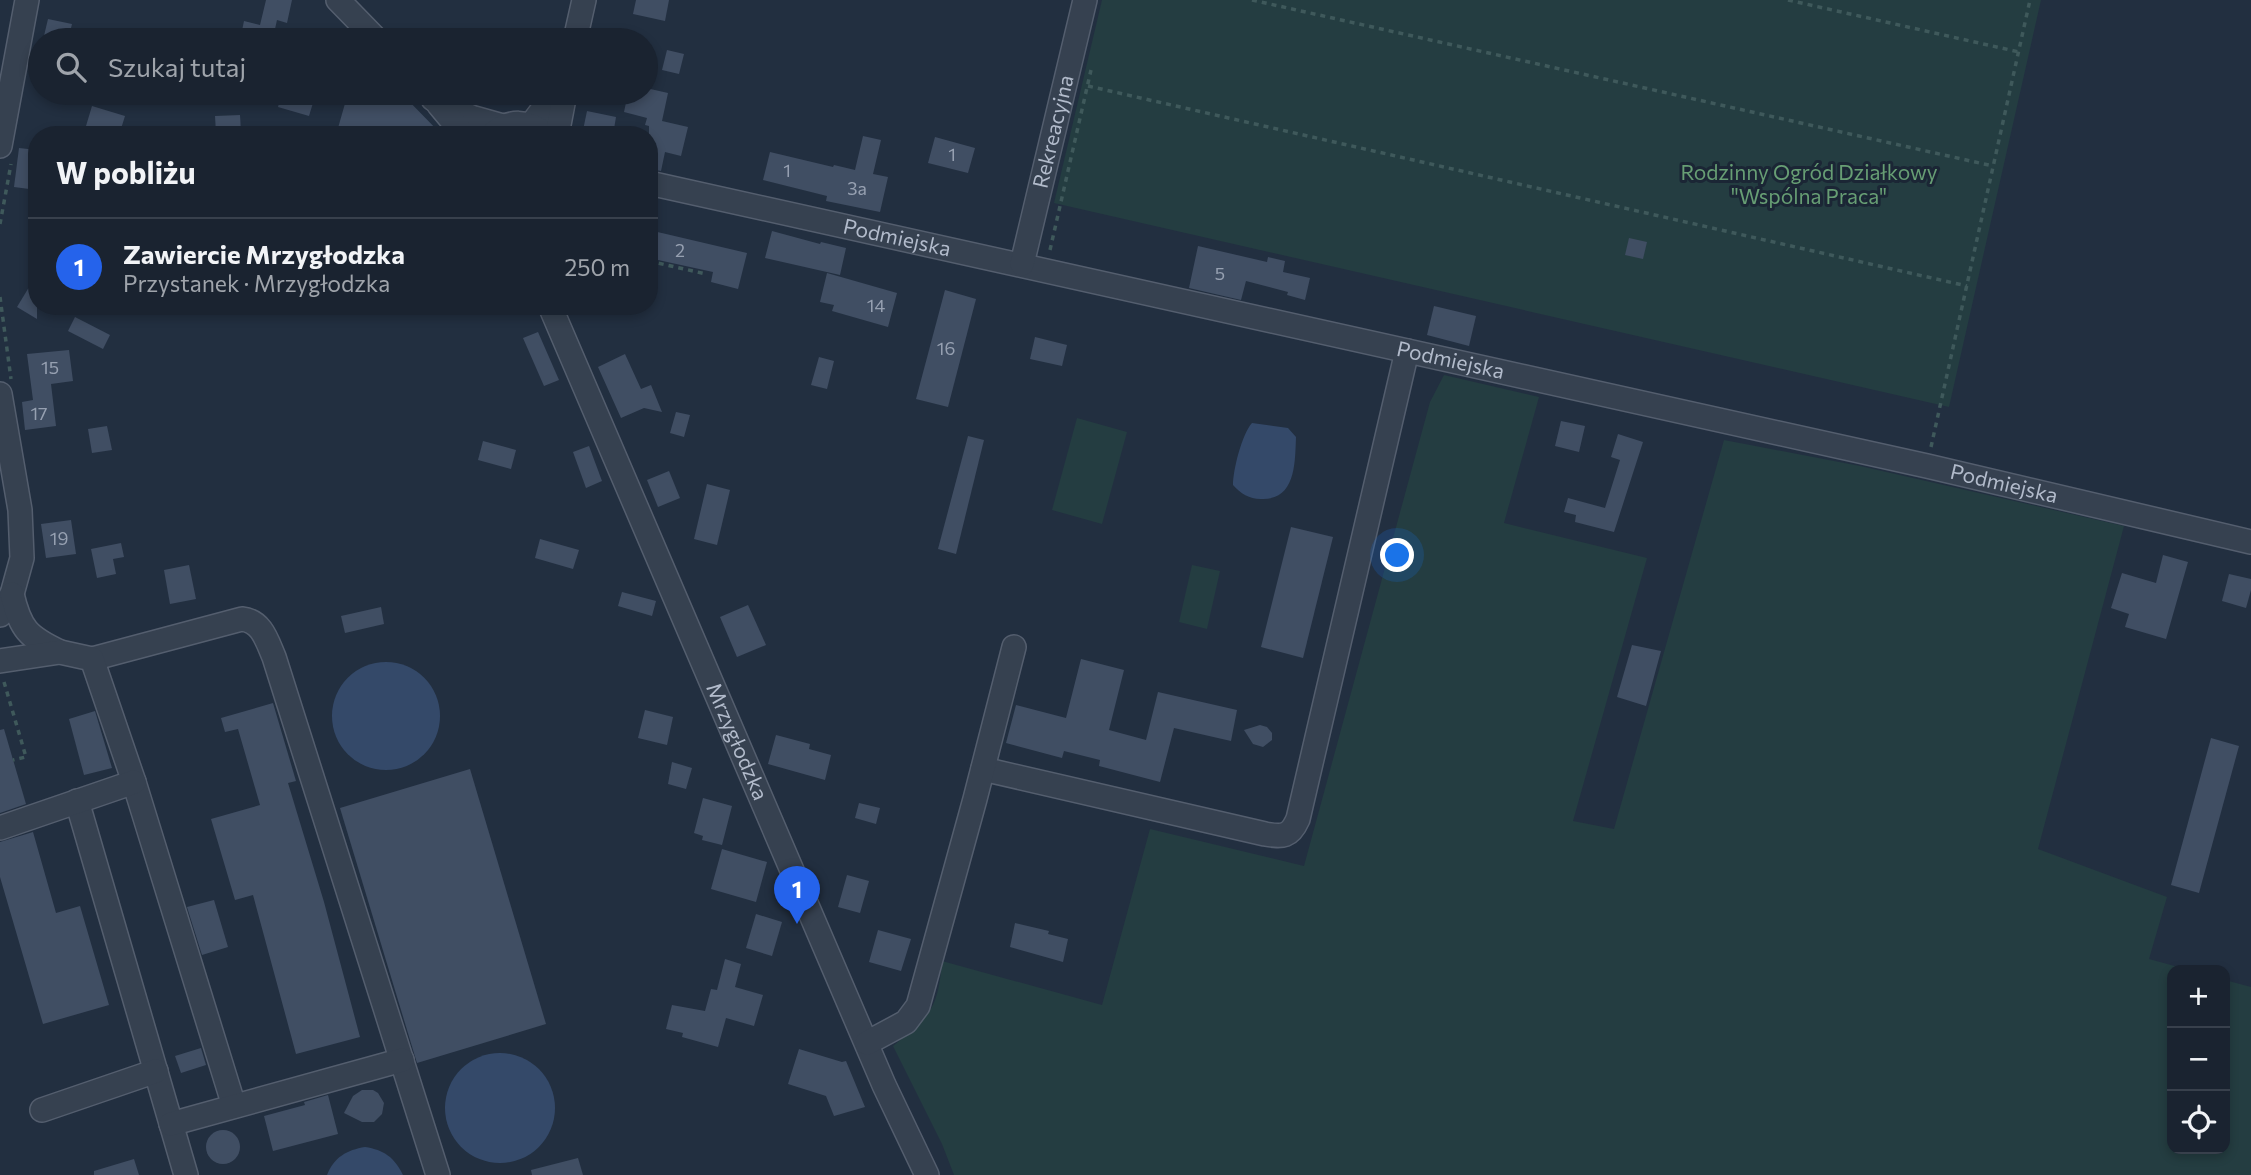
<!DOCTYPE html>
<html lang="pl">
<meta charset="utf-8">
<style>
body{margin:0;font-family:Commissioner,sans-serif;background:#232b38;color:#f1f3f6}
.controls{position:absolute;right:21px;bottom:21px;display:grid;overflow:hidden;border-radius:14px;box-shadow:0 4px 10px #0003}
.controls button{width:63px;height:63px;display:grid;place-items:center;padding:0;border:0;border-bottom:2px solid #38404c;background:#1a2330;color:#f1f3f6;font:35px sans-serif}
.you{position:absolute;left:1398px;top:556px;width:24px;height:24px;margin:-18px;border:5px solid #fff;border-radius:50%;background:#1a73e8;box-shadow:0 0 0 10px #1a73e833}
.badge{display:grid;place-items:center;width:46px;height:46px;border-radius:50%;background:#2563eb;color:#fff;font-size:23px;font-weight:700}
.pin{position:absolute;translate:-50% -58px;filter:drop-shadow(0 2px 4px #0008)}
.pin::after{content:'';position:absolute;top:37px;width:24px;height:21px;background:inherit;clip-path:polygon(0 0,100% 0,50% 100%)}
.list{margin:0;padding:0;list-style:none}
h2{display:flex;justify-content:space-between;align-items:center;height:91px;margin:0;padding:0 28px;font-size:30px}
h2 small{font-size:23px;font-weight:400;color:#9fa4ab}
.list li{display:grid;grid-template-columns:46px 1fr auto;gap:21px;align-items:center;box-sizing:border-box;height:98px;padding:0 28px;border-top:2px solid #38404c}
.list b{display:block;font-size:26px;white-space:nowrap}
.list p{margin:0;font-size:23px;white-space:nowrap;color:#9fa4ab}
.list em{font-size:23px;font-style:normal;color:#9fa4ab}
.icon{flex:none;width:38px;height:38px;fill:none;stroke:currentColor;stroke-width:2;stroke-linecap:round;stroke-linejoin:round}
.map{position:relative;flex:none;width:2251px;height:1175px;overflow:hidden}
.search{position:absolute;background:#1a2330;box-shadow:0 4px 10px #0003;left:28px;top:28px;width:630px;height:77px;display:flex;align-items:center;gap:18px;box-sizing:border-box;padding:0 24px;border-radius:38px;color:#9fa4ab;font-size:26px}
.panel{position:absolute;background:#1a2330;box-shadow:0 4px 10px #0003;left:28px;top:126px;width:630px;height:189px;border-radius:28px}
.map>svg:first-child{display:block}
.green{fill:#243d41}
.water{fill:#344969}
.building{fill:#404e63}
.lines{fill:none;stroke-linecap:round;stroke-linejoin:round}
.minor-casing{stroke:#545e6e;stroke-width:26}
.path{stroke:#3f595b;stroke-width:3.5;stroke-dasharray:5 5;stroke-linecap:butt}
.minor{stroke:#364150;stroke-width:23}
.labels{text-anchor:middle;stroke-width:6;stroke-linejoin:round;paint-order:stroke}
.number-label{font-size:18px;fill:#96a0b1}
.street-label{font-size:21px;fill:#b2bbcb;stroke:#1b2635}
.park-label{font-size:21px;fill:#679e74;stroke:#1b2635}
</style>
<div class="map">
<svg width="2251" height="1175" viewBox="0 0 2251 1175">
<rect width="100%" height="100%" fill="#222f40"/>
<g class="green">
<polygon points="1102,0 2041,0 1949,407 1054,203"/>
<path d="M 1444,375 L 1539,397 L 1504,523 L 1647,558 L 1573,821 L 1614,829 L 1724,440 L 1860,466 L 2124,526 L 2038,849 L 2167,897 L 2149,959 L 2189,970 L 2172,970 L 2172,1149 L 2225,1149 L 2225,980 L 2251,987 L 2251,1175 L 954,1175 L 942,1144 L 893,1046 C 930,1016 938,1010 942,961 L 1102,1005 L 1150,829 L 1304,866 L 1430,402 Z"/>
<polygon points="1077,418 1127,432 1102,524 1052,510"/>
<polygon points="1192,565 1220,571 1207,629 1179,622"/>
</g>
<g class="water">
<path d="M 1252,423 L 1288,428 L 1296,437 C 1295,462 1296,499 1263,499 C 1251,500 1241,494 1233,485 C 1233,470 1242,434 1252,423 Z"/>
<circle cx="386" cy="716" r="54"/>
<circle cx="500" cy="1108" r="55"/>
<path d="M 365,1147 C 384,1150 394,1157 403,1175 L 327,1175 C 334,1157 347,1150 365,1147 Z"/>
</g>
<g class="building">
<polygon points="266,0 292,0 287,23 277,20 275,29 298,35 297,40 240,40 244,21 260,25"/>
<polygon points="636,0 669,0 665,21 633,14"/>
<polygon points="48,19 72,24 71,28 100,35 99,40 43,40"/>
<polygon points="667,50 684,54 679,74 662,70"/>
<polygon points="646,88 668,93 662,121 688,127 681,156 665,152 661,171 649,169 649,126 645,125 647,118 624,112 628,93 646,93"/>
<polygon points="282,93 316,93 309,116 278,107"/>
<polygon points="348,93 369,96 372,93 401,93 442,135 336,135"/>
<polygon points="92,106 125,116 119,135 86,126"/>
<polygon points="587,111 616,117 613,135 582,135"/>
<polygon points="240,115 241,132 216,133 215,116"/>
<polygon points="863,136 881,140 873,174 888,177 880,212 826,201 827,196 763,180 770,152 833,167 834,165 855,170"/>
<polygon points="935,137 975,148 968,173 928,163"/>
<polygon points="19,148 37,150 37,190 14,187"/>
<polygon points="649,230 747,253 738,289 711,282 713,272 649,258"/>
<polygon points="772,231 820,244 821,242 846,248 840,275 765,258"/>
<polygon points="1629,238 1647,242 1643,259 1625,255"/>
<polygon points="1198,246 1267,262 1268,257 1285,261 1283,272 1310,278 1305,300 1287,295 1288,292 1246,281 1241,300 1189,288"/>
<polygon points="827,273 897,293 888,327 832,311 834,305 820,302"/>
<polygon points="37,274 37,319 17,307"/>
<polygon points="945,290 976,299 948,407 916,399"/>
<polygon points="1434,306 1476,316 1469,346 1427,335"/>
<polygon points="75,317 110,335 103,349 68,331"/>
<polygon points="538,332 559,380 544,386 523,338"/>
<polygon points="1035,337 1067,345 1062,366 1030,359"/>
<polygon points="69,350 73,381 51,384 56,426 25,430 22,402 33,400 27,354"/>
<polygon points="625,354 641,389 651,385 662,412 644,408 621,418 598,367"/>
<polygon points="819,357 834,361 827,389 811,385"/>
<polygon points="676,412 690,415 684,437 670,433"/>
<polygon points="1561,421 1585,426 1579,452 1555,446"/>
<polygon points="107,426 112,450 92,453 88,429"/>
<polygon points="1618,434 1643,442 1614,532 1575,522 1576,515 1564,512 1568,498 1605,508 1620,460 1611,457"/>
<polygon points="968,436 984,440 956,554 938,549"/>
<polygon points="483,441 516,450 511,469 478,460"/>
<polygon points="589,446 602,481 586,488 573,452"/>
<polygon points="669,471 680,498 658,507 647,480"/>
<polygon points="707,484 730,490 717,545 694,539"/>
<polygon points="71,520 76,554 46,558 41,524"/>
<polygon points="1291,527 1333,537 1303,658 1261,647"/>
<polygon points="540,539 579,550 573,569 535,558"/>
<polygon points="121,543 124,557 113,559 116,574 97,578 91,549"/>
<polygon points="2163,555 2188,562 2166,639 2125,627 2129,614 2111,608 2122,573 2156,583"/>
<polygon points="189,565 196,599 170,604 164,570"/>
<polygon points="2229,574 2251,579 2251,590 2246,608 2222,601"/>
<polygon points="622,592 656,601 652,616 618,606"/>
<polygon points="748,605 766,645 737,657 720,617"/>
<polygon points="381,607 384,624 345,633 341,616"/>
<polygon points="1632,645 1661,651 1646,706 1617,697"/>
<polygon points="1081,659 1124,670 1109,730 1146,740 1158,692 1237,710 1231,741 1174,728 1160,782 1099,766 1100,760 1064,751 1062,758 1006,743 1016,705 1066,718"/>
<polygon points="273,703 296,781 288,783 324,902 360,1037 296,1054 253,895 235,900 211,819 260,805 238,729 225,732 221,718"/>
<polygon points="645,710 673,717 667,745 638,738"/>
<polygon points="95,711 112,768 84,775 69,719"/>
<polygon points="1260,725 1267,727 1272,733 1272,740 1263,747 1253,744 1244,730"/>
<polygon points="4,729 26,804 0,813 0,730"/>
<polygon points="776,735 810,744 809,749 831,755 825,780 768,764"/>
<polygon points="2211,738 2239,746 2199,893 2171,885"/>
<polygon points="672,762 692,768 686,789 668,784"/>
<polygon points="470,769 546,1024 417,1063 340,808"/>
<polygon points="703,798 732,806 722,845 702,840 703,836 694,833"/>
<polygon points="859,803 880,808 876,824 855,818"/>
<polygon points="33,832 56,913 80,906 109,1005 43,1024 0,877 0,842"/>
<polygon points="722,849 767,862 756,902 711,889"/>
<polygon points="847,875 869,881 860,913 838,907"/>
<polygon points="214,900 228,947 202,955 187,907"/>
<polygon points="756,914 782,922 772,956 746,948"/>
<polygon points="1015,923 1049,931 1048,934 1068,939 1063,962 1010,947"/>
<polygon points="878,930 911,939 901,971 869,962"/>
<polygon points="725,959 741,964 735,987 763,995 754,1026 726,1018 718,1047 682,1037 683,1033 666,1029 672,1005 705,1011 711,989 717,990"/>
<polygon points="201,1048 206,1065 181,1073 175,1056"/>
<polygon points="799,1049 842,1062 846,1061 865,1107 834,1116 826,1096 788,1084"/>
<polygon points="362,1090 373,1090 378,1093 384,1103 382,1114 374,1122 362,1122 344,1113 353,1096"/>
<polygon points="328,1095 338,1134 273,1151 264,1116 305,1105 304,1102"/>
<circle cx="223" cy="1147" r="17"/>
<polygon points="578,1158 583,1175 532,1175 531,1170"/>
<polygon points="134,1159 139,1175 94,1175 94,1171"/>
</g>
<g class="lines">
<g class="minor-casing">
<g id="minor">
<polyline points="338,0 377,40"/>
<polyline points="575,40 584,0"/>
<polyline points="433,99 471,117 503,126"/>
<polyline points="439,105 464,135"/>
<polyline points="531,125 555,93"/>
<path d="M 491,135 C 509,119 529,120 547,135"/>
<polyline points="557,135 565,93"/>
<polyline points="0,146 27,0"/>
<path id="s1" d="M 649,183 L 1927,466 L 2251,542"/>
<path id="s2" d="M 1022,264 L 1085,0"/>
<path id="s3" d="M 550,306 L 884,1085 L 927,1175"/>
<polyline points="0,394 20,510 22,558 12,594 0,615"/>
<path d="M 12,594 C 20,629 28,637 60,652"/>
<path d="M 92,659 L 242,619 C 262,621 267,641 274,657 L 438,1175"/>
<polyline points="0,661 60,652 92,659 134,782 234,1106"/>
<path d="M 983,769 L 1265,834 C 1283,837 1290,837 1298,819 L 1407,351"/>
<polyline points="77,801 186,1175"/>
<polyline points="0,828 134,782"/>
<polyline points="867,1043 906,1022 918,1006 975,799 1014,647"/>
<polyline points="42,1110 156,1071"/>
<polyline points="171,1124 402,1060"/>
</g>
</g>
<g class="path">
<polyline points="1252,0 1993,166"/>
<polyline points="1788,0 2019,52"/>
<polyline points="1088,86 1967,286"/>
<polyline points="0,224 11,164"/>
<polyline points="1050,250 1091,70"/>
<polyline points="649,261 706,274"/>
<polyline points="0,297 11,379"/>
<polyline points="1931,447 2030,0"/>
<polyline points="4,682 26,757 13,760"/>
</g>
<use href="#minor" class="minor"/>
</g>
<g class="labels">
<g class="number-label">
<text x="952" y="161">1</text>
<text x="787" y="177">1</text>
<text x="857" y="195">3a</text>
<text x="680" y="257">2</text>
<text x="1220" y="280">5</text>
<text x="876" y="312">14</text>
<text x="946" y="355">16</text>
<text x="50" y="374">15</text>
<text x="39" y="420">17</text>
<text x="59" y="545">19</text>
</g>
<g class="street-label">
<text dy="7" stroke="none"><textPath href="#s2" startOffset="136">Rekreacyjna</textPath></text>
<text dy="7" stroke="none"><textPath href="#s1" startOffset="254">Podmiejska</textPath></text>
<text dy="7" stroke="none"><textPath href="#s1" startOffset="821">Podmiejska</textPath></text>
<text dy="7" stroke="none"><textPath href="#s1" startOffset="1388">Podmiejska</textPath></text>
<text dy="7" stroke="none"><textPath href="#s3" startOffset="474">Mrzygłodzka</textPath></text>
</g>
<g class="park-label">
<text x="1809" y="180">Rodzinny Ogród Działkowy<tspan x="1809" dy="24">"Wspólna Praca"</tspan></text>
</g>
</g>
</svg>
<div class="controls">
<button>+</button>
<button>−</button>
<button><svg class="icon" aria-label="locate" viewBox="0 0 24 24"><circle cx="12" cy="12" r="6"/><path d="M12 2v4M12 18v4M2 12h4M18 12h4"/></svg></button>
</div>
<div class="you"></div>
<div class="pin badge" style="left:797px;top:924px">1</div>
<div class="search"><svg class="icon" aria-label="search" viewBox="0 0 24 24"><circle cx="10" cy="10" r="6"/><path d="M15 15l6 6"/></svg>Szukaj tutaj</div>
<section class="panel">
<h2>W pobliżu<small></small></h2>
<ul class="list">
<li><span class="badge">1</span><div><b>Zawiercie Mrzygłodzka</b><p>Przystanek · Mrzygłodzka</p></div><em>250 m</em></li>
</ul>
</section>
</div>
